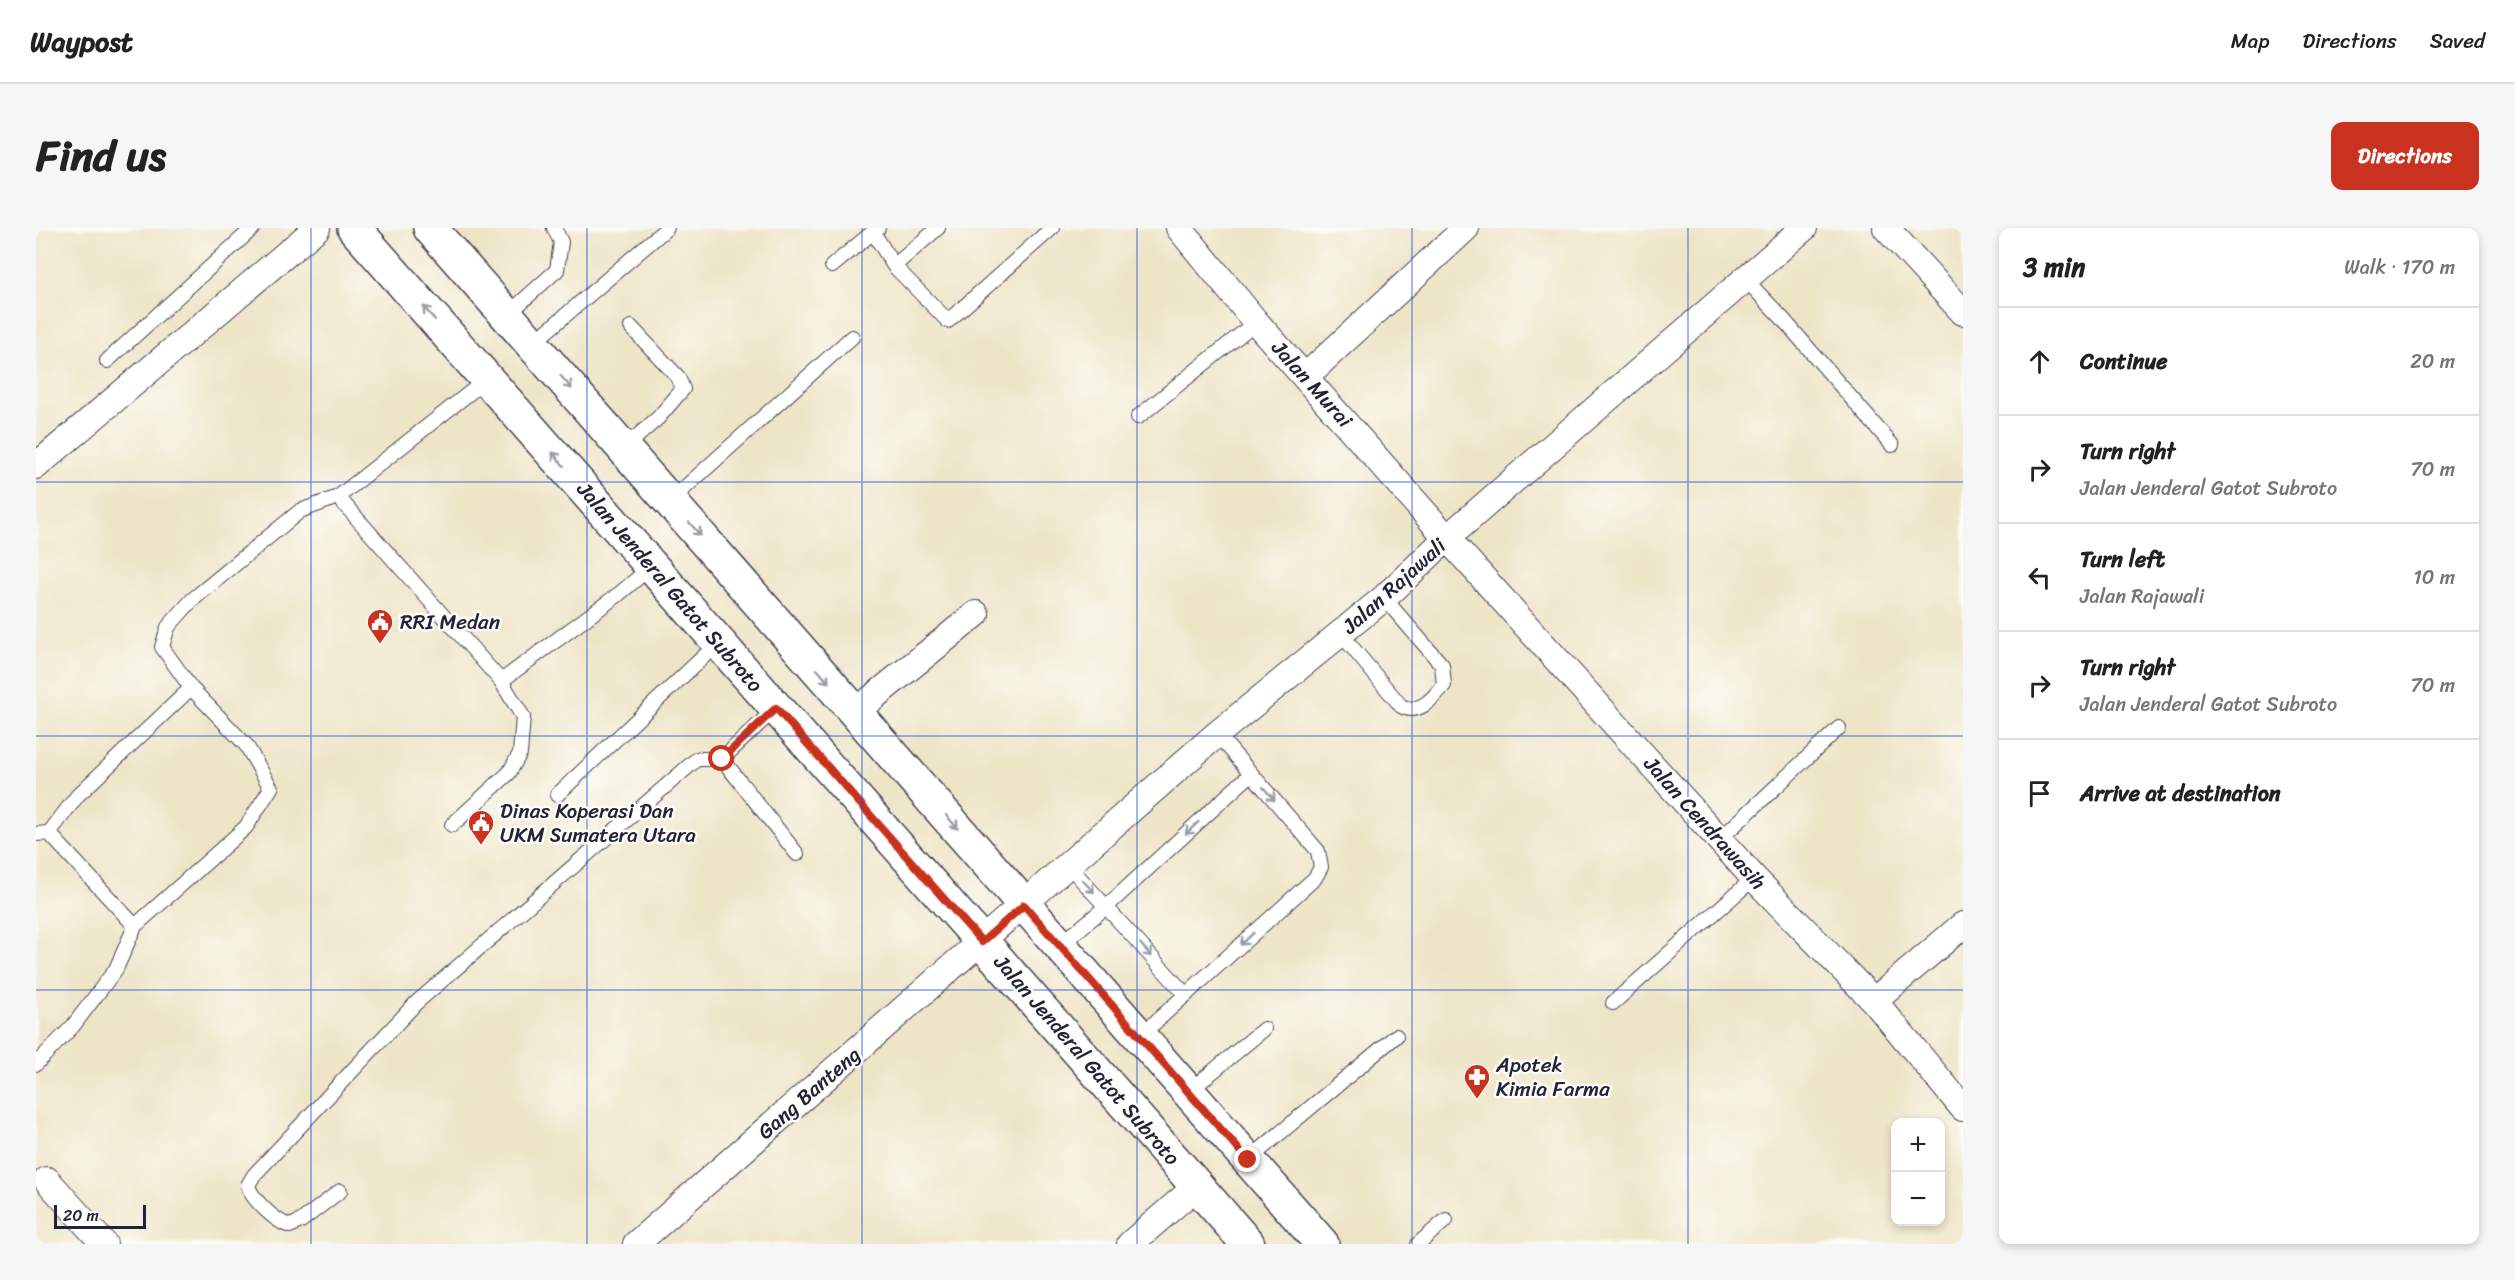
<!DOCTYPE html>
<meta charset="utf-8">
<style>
body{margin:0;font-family:Sriracha,sans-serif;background:#f6f6f6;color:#222}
.controls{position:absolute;right:18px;bottom:18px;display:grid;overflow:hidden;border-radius:12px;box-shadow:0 3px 9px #0003}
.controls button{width:54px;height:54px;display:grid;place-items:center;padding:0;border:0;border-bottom:2px solid #e0e0e0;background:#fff;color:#222;font:30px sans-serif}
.scale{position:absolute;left:18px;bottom:15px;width:92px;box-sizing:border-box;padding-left:6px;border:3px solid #22223b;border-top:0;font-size:16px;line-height:21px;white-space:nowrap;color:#22223b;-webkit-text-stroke:4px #fdfcf7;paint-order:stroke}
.stop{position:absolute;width:18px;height:18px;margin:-14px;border:4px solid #c8321e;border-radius:50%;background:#fff}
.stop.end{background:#c8321e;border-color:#fff;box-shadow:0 2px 6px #0008}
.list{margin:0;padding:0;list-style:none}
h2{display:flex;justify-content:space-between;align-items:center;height:78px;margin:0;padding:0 24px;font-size:26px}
h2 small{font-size:20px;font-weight:400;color:#767676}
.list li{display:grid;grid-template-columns:39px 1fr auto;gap:18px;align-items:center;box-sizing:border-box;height:108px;padding:0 24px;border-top:2px solid #e0e0e0}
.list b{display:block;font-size:22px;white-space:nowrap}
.list p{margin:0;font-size:20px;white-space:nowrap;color:#767676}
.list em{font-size:20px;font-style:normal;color:#767676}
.icon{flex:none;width:33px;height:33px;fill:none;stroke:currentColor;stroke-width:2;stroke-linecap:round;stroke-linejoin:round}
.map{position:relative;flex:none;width:1927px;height:1016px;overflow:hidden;border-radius:12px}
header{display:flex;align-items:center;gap:36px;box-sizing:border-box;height:84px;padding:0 30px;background:#fff;border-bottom:2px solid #e0e0e0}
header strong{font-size:28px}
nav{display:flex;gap:33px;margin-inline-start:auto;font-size:21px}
.intro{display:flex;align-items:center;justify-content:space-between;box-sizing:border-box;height:144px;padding:0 36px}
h1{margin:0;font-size:42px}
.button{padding:15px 27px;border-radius:12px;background:#c8321e;color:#fff;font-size:21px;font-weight:700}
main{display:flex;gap:36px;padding:0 36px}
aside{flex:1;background:#fff;border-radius:12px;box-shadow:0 3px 9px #0003}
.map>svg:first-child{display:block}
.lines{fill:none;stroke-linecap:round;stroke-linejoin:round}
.lane-casing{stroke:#413f50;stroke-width:16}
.street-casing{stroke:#413f50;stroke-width:28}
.primary-casing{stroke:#413f50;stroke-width:36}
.lane{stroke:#fff;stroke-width:14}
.street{stroke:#fff;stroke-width:26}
.primary{stroke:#fff;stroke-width:33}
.oneway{stroke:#9c9ca7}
.route{stroke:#c8321e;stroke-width:8}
.grid{fill:none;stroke:#1d4ed8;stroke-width:1.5;stroke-opacity:0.55}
.labels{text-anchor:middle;stroke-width:5;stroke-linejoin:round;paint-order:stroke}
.street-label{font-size:21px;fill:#22223b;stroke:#fdfcf7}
.poi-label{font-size:21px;fill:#22223b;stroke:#fdfcf7;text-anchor:start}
</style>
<header>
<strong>Waypost</strong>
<nav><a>Map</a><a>Directions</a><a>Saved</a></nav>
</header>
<div class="intro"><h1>Find us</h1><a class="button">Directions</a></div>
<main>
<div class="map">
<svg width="1927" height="1016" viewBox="0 0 1927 1016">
<rect width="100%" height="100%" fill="#fdfcf7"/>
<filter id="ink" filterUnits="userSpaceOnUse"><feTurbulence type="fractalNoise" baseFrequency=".0167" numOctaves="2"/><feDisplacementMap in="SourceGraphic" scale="12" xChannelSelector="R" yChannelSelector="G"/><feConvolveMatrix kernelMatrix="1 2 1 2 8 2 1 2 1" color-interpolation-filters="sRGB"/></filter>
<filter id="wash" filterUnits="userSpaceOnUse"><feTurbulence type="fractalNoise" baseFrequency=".008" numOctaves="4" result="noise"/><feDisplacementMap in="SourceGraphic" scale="24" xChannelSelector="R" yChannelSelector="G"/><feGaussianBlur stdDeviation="1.35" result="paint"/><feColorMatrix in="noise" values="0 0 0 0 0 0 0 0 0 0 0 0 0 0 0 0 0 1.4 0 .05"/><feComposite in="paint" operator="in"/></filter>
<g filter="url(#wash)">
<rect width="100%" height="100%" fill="#eee5c7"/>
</g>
<g filter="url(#ink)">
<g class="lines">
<g class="lane-casing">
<g id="lane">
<polyline points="902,0 858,38 912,93 1016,0"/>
<polyline points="837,4 858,38"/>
<polyline points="796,38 842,0"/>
<polyline points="1710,52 1747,91 1856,217"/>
<polyline points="471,87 521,42 525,14 518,0"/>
<polyline points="496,116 631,0"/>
<polyline points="71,133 217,0"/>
<polyline points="1102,189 1220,94"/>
<polyline points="588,220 622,190 647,161 642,149 595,99"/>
<polyline points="302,269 465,453 487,489 484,525 473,545 416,597"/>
<polyline points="634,273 816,109"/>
<path d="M 1305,406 L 1365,478 C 1383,488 1397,470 1408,457 L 1406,437 L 1348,370"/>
<polyline points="465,453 583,366 616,338"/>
<polyline points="686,531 761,626"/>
<polyline points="521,567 683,414"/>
<polyline points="13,605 42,567 155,460"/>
<polyline points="0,606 13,605 99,698"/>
<polyline points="1684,611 1803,500"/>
<polyline points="1033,638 1150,767"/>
<polyline points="1024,717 1071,678 1215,546"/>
<polyline points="1577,775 1718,650"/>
<polyline points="1104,808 1279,650 1285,639 1282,623 1181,506"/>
<polyline points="0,836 37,798 80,741 99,698 210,599 235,560 210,517 155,460 126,419 132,399 156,372 264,283 302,269 451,151"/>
<polyline points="1152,864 1228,801"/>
<polyline points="1212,932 1360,808"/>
<path d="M 304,963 L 265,993 L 254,998 C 240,994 215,971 212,957 L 218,947 L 380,775 L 661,531 L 686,531 L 740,480"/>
<polyline points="1382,1016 1410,992"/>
</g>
</g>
<g class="street-casing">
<g id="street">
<polyline points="1143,0 1220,94 1411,310 1718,650 1838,773 1927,880"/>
<polyline points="1850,0 1927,84"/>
<polyline points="1270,148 1430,0"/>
<polyline points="0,238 281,0"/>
<polyline points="819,484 940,386"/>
<polyline points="1838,773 1927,697"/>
<polyline points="11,952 68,1016"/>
<polyline points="600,1016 1181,506 1348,370 1411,310 1768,0"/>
<polyline points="1094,1016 1161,958"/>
</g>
</g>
<g class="primary-casing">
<g id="primary">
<polyline points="318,0 1212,1016"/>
<polyline points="394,0 1286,1016"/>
</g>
</g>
<use href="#lane" class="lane"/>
<use href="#street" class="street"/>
<use href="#primary" class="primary"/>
</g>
<defs><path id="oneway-shaft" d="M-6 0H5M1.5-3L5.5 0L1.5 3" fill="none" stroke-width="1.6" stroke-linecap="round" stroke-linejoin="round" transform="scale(1.5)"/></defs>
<g class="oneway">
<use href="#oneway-shaft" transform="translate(393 85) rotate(-131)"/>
<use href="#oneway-shaft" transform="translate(530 154) rotate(49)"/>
<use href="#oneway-shaft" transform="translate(522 231) rotate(-131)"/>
<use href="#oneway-shaft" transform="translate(659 301) rotate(49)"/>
<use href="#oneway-shaft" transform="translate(787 448) rotate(49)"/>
<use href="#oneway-shaft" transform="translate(1233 566) rotate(49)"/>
<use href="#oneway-shaft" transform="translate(916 594) rotate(49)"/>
<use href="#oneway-shaft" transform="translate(1156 600) rotate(137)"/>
<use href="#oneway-shaft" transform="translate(1052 658) rotate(47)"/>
<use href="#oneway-shaft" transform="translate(1211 711) rotate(138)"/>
<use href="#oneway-shaft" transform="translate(1110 722) rotate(48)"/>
</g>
</g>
<g class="lines" filter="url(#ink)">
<polyline class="route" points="686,531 740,480 946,714 988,677 1212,932"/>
</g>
<path class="grid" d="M 275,0 L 275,1016M 551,0 L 551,1016M 826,0 L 826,1016M 1101,0 L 1101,1016M 1376,0 L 1376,1016M 1652,0 L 1652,1016M 0,254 L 1927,254M 0,508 L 1927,508M 0,762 L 1927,762"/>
<defs>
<g id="civic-pin" transform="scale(1.35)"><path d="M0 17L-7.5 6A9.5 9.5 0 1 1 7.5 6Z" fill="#c8321e" stroke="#fdfcf7"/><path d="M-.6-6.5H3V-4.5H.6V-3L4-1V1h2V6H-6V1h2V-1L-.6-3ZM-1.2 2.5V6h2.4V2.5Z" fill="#fff"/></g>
<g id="pharmacy-pin" transform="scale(1.35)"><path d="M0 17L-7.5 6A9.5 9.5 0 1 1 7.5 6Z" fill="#c8321e" stroke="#fdfcf7"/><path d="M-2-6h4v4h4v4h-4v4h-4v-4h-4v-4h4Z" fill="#fff"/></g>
</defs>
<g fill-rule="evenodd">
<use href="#civic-pin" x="344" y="394"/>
<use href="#civic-pin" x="445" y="595"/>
<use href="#pharmacy-pin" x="1441" y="849"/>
</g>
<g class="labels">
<g class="street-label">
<text transform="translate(1276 156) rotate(48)" y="7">Jalan Murai</text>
<text transform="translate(1358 358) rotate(-42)" y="7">Jalan Rajawali</text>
<text transform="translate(634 359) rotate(49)" y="7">Jalan Jenderal Gatot Subroto</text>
<text transform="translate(1669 595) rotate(48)" y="7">Jalan Cendrawasih</text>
<text transform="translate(1051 832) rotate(49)" y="7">Jalan Jenderal Gatot Subroto</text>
<text transform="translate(773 865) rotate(-41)" y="7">Gang Banteng</text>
</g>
<g class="poi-label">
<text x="364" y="401">RRI Medan</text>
<text x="464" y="590">Dinas Koperasi Dan<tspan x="464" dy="24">UKM Sumatera Utara</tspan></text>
<text x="1460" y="844">Apotek<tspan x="1460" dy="24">Kimia Farma</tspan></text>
</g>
</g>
</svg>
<div class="controls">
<button>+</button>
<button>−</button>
</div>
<div class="scale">20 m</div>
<div class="stop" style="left:686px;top:531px"></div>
<div class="stop end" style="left:1212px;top:932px"></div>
</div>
<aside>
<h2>3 min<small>Walk · 170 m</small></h2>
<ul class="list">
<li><svg class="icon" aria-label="ahead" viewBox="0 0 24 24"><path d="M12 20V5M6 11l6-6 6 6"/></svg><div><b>Continue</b></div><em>20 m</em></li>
<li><svg class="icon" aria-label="right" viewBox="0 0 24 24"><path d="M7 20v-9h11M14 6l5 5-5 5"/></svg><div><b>Turn right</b><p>Jalan Jenderal Gatot Subroto</p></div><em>70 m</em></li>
<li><svg class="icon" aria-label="left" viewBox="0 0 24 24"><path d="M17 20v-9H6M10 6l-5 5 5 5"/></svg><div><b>Turn left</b><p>Jalan Rajawali</p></div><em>10 m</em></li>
<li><svg class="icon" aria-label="right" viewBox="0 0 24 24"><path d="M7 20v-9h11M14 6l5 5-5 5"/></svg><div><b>Turn right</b><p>Jalan Jenderal Gatot Subroto</p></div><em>70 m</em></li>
<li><svg class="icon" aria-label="arrive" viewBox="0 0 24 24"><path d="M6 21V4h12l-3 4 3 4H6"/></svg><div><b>Arrive at destination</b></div></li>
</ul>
</aside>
</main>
